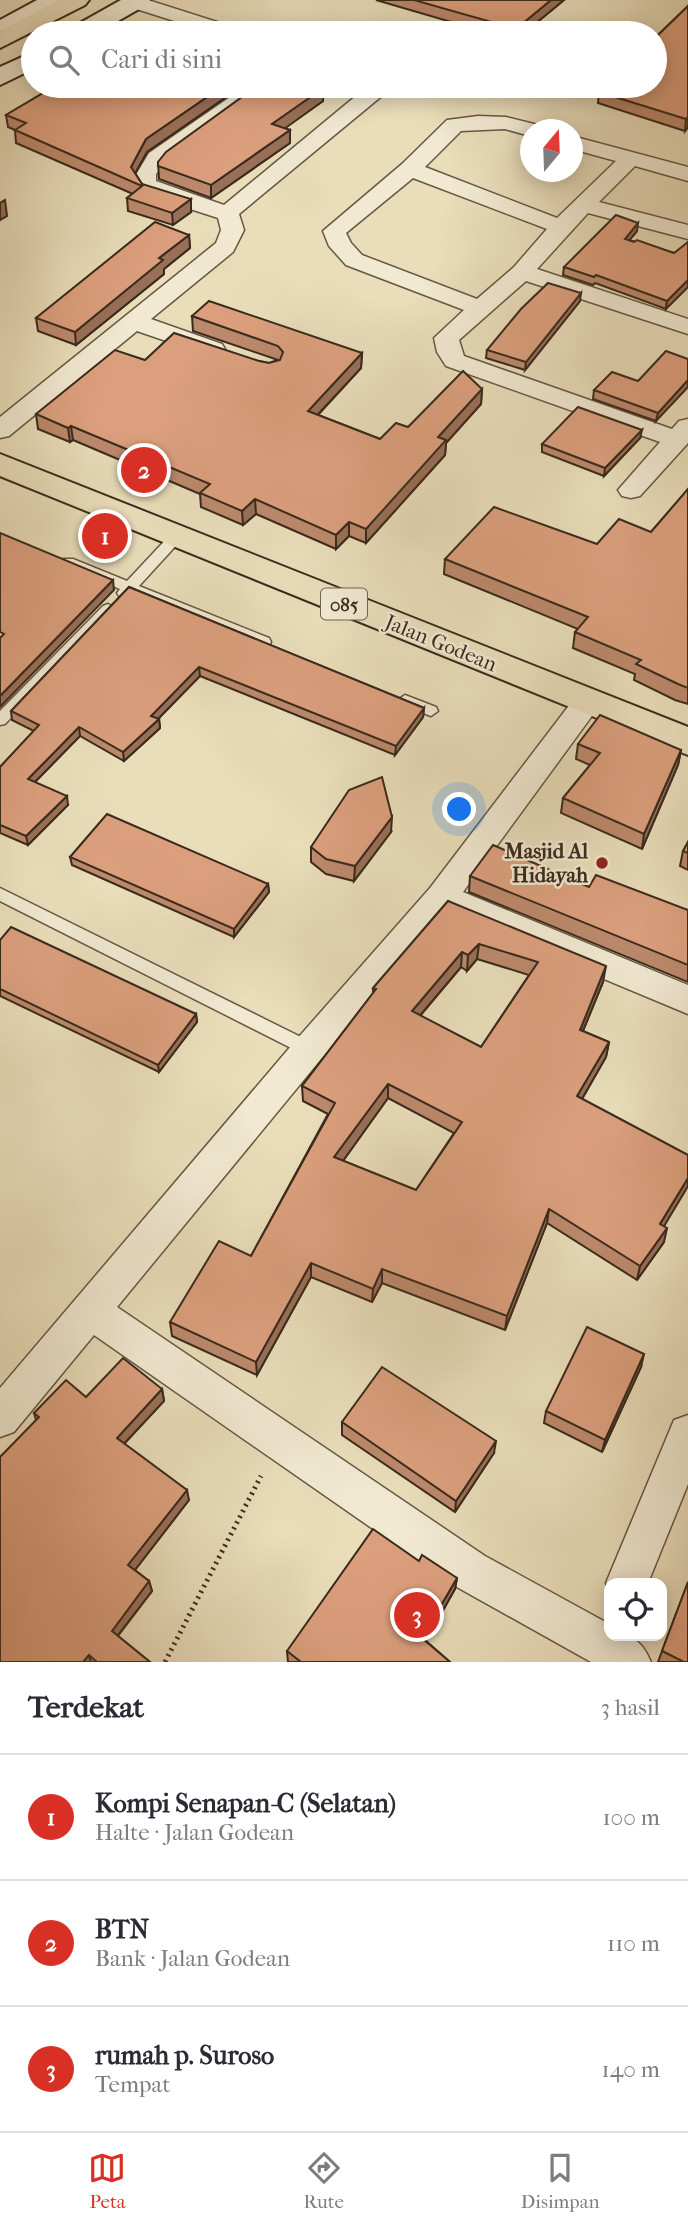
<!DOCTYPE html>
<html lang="id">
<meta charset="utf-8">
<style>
body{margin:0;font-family:"IM FELL French Canon",serif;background:#f7f7f7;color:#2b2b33}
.controls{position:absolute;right:21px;bottom:21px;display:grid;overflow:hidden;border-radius:14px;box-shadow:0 4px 18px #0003}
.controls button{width:63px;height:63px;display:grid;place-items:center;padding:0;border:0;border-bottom:2px solid #e1e1e2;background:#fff;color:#2b2b33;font:35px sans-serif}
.compass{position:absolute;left:520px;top:119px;width:63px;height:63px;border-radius:50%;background:#fff;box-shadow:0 4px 18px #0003;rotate:19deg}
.you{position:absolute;left:460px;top:810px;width:24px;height:24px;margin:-18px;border:5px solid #fff;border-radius:50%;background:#1a73e8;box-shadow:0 0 0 10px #1a73e833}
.badge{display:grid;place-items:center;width:46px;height:46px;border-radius:50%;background:#d93025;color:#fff;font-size:23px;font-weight:700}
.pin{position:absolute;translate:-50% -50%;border:4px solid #fff;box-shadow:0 2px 7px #0006}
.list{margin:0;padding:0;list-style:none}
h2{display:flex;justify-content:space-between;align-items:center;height:91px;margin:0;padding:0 28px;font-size:30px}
h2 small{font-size:23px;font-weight:400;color:#7c7c81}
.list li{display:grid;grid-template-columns:46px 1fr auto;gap:21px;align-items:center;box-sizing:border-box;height:126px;padding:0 28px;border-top:2px solid #e1e1e2}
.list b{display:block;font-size:26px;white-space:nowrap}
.list p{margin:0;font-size:23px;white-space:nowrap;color:#7c7c81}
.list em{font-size:23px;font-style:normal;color:#7c7c81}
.icon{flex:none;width:38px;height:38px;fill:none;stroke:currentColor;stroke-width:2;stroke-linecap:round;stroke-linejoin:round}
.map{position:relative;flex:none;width:688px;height:1662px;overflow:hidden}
.search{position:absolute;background:#fff;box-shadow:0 4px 18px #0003;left:21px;right:21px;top:21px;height:77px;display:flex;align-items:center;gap:18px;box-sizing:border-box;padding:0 24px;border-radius:38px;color:#7c7c81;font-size:26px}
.sheet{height:469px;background:#fff}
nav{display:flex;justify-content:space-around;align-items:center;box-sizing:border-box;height:98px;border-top:2px solid #e1e1e2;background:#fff;font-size:19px;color:#7c7c81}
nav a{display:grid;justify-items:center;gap:4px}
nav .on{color:#d93025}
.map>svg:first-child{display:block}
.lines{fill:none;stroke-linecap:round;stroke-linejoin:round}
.lane-casing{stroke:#665744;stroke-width:3}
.street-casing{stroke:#665744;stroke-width:3}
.secondary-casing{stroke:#3a2a1c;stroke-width:4}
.primary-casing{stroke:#3a2a1c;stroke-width:4}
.highway-casing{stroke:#3a2a1c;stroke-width:4}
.path{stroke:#3a2a1c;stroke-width:5;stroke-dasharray:2 4.5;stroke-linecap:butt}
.lane{fill:#f1e9d2;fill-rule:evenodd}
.street{fill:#f1e9d2;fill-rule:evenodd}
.secondary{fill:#f1e9d2;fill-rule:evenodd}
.primary{fill:#e9ddba;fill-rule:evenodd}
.highway{fill:#e9ddba;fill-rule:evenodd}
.wall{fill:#bc896c;stroke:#3a2a1c;stroke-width:2;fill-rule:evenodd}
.shaded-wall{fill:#996f58;stroke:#3a2a1c;stroke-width:2}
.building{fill:#db9f7d;stroke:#3a2a1c;stroke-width:2;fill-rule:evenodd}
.poi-dot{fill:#8f2418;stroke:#f1e9d2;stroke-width:2.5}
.labels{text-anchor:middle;stroke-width:5;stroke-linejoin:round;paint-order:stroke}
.shield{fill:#f1e9d2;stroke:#716353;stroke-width:2}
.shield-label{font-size:19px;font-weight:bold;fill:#3a2a1c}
.street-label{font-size:21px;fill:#3a2a1c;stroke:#f1e9d2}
.poi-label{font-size:21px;font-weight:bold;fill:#3a2a1c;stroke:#f1e9d2;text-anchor:end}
</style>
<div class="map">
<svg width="688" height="1662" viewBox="0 0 688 1662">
<rect width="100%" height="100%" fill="#e9ddba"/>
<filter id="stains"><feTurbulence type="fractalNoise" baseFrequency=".00286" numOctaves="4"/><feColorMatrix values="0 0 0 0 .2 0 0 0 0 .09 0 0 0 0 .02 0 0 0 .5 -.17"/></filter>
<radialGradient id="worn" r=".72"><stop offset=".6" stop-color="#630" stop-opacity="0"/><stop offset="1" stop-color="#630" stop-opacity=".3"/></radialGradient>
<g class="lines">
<g class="lane-casing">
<g id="lane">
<polygon points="177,532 184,536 182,539 139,586 269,638 271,642 269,646 259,646 132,593 124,598 119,596 117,593 120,589 63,565 61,562 63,559 73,559 127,581 172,533"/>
<polygon points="108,604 115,609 113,612 5,724 0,725 0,711 103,606"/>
<polygon points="405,695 436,707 438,711 431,716 400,704 398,700"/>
<polygon points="0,888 315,1044 318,1049 315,1054 309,1056 303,1054 0,901"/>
</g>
</g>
<g class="street-casing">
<g id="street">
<polygon points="126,0 148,0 239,29 242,33 212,33 127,6"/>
<polygon points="246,86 269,86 165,163 156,174 156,181 224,205 368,86 388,86 383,95 239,214 244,230 233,252 151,319 222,344 225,349 222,354 213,356 204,354 137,331 9,436 0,438 0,417 216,243 221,230 218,218 144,194 134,178 149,153"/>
<path d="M 478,116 L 506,117 L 538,125 L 540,130 L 530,130 L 530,136 L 505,129 L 461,131 L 425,167 L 557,218 L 616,161 L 572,149 L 572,136 L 688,167 L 688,181 L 635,166 L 599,202 L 688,225 L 688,239 L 588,213 L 537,269 L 688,319 L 688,334 L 526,281 L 459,340 L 464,356 L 672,429 L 679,421 L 688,419 L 688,443 L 640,496 L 631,498 L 622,496 L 618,490 L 660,442 L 446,366 L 437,352 L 434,338 L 464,310 L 346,265 L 329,246 L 323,231 L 402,164 L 447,120 ZM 413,178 L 547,229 L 514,267 L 477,299 L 362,255 L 351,243 L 346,233 Z"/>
<path d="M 587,691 L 597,695 L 602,702 L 597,709 L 463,892 L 688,985 L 688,1014 L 446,913 L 321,1059 L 117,1307 L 485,1556 L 609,1624 L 609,1636 C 633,1636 641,1639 651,1662 L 591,1662 L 455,1586 L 94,1335 L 14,1432 L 0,1437 L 0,1388 L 297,1039 L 430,888 L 577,695 Z"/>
<polygon points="688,1415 688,1484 648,1583 609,1583 609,1591 606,1583 674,1420"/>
</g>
</g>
<g class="secondary-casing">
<g id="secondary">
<polygon points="37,0 67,0 63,5 0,37 0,20"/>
<polygon points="121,0 150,0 146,5 97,33 68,33 71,28"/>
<polygon points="33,52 33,69 0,85 0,67"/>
</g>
</g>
<g class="primary-casing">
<polygon id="primary" points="0,454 688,727 688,755 0,476"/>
</g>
<g class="highway-casing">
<polygon id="highway" points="59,0 89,0 85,5 0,48 0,31"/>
</g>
<polyline class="path" points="165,1662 261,1476"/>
<use href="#lane" class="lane"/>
<use href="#street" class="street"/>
<use href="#secondary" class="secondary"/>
<use href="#primary" class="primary"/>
<use href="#highway" class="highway"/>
</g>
<g class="wall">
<polygon points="376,0 564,0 524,33 489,33"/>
<polygon points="688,6 688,127 685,131 598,103 599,92"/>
<polygon points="55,86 242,86 147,152 135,173 142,184 191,212 173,225 128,211 127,198 133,194 16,143 15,130 8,127 6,115"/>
<polygon points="323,98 323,101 284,128 290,130 290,143 211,198 159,179 158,162"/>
<polygon points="637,231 629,240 674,253 666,309 595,283 593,285 563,275 564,267"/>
<polygon points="189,235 190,248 164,269 164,274 76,345 38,331 36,318"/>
<polygon points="580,301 525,370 486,358 487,350"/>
<polygon points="192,316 362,353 361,368 318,415 380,439 408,427 482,389 481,404 446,443 445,455 366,543 349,536 336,549 256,514 243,525 201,507 200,494 73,440 70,442 38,429 36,414 145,360 259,361 269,363 278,360 193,331"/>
<polygon points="688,359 656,421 593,399 594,390 638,381"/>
<polygon points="640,438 604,476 542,452 542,444"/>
<polygon points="688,489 688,704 675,700 634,680 635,674 573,648 575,632 578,629 444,574 445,559 597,544 651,532"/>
<polygon points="129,587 424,708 423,717 395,755 200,676 158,719 159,719 160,728 124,761 80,736 35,782 68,805 28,845 0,833 0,767 34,731 12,720 11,711"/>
<polygon points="578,744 681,750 678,765 642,849 561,813 563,798 590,765 576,759"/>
<polygon points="391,832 354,881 326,874 311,862 311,847"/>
<polygon points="688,842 688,870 680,866 683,851"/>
<polygon points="70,857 268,884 269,892 234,937 72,865"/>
<polygon points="470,876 589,887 688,910 688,982 469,892"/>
<path d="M 448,901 L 603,982 L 583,1031 L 609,1042 L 606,1057 L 582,1099 L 664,1226 L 664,1242 L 637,1280 L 547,1223 L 505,1330 L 382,1283 L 372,1302 L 311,1277 L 257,1375 L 172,1336 L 170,1322 L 251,1256 L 328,1114 L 303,1101 L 302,1086 L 373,993 L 373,988 ZM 477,959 L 529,975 L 481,1047 L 420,1016 L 461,967 L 467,971 ZM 388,1098 L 454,1133 L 416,1190 L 343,1161 Z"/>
<polygon points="0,940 196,1014 197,1022 159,1072 0,996"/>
<polygon points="641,1367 602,1452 544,1423 546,1411"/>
<polygon points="162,1389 164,1401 124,1444 189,1500 135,1570 149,1581 152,1591 118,1636 150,1662 0,1662 36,1420 34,1413 86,1397"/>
<polygon points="342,1422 494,1453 455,1512 342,1435"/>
<polygon points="419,1561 457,1578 455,1589 426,1641 450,1662 288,1662 287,1651"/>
<polygon points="688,1582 688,1662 658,1662"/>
</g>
<g class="shaded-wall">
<polygon points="551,0 564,0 524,33 515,33 516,29"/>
<polygon points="223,86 242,86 147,152 132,179 131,167 146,139"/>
<polygon points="322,86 337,86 323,98 323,101 273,137 272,124"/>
<polygon points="688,117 688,127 685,131 686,119"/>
<polygon points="290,130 290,143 211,198 211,185"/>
<polygon points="191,199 191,212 173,225 172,213"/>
<polygon points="5,200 7,216 0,220 0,203"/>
<polygon points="638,223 637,231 624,247 625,239"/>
<polygon points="189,235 190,248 164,269 164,274 76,345 75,332 159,258"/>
<polygon points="688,280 688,287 666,309 667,301"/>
<polygon points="581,293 580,301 525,370 526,362"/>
<polygon points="362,353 361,368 308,425 308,411"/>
<polygon points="688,380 688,387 656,421 658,413"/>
<polygon points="482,389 481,404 446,443 445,455 366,543 366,529 438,437"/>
<polygon points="71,426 73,440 70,442 68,428"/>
<polygon points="642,430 640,438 604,476 605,468"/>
<polygon points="255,499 256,514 243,525 242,511"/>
<polygon points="349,522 349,536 336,549 336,535"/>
<polygon points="113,580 114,590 0,707 0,696"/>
<polygon points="199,667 200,676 152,725 151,716"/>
<polygon points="424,708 423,717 395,755 396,746"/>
<polygon points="159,719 160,728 124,761 123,752"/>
<polygon points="79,727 80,736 29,788 28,779"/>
<polygon points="681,750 678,765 642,849 644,834"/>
<polygon points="67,796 68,805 28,845 26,836"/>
<polygon points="392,817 391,832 354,881 355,866"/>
<polygon points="268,884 269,892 234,937 234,929"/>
<polygon points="479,944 477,959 467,971 468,955"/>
<polygon points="462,952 461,967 411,1026 412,1011"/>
<polygon points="606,966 603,982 577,1045 580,1030"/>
<polygon points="196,1014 197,1022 159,1072 158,1065"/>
<polygon points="609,1042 606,1057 575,1111 577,1096"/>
<polygon points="388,1084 388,1098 335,1172 334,1157"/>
<polygon points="688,1178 688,1186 657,1238 660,1224"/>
<polygon points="549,1209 547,1223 505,1330 507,1316"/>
<polygon points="667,1228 664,1242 637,1280 640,1266"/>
<polygon points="311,1263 311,1277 257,1375 256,1362"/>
<polygon points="382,1269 382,1283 372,1302 373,1289"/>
<polygon points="644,1354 641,1367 602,1452 605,1440"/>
<polygon points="162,1389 164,1401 119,1449 117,1438"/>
<polygon points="496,1441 494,1453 455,1512 456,1501"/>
<polygon points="187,1490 189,1500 131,1575 128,1565"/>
<polygon points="457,1578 455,1589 421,1649 422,1638"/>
<polygon points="149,1581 152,1591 114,1640 112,1631"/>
<polygon points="89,1655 91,1662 83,1662"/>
</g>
<g class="building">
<polygon points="414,0 551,0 516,29"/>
<polygon points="688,6 688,117 686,119 599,92 606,86 655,86 655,38"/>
<polygon points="153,27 172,33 143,33"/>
<polygon points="55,86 223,86 146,139 131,167 142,184 191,199 172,213 127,198 142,186 15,130 26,123 6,115"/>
<polygon points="257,86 322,86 320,88 322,89 272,124 290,130 211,185 158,166 158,162 166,152"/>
<polygon points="616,215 638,223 625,239 634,242 637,240 674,253 688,242 688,280 667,301 596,275 594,277 564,267"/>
<polygon points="155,222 189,235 159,258 163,260 75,332 36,318"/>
<polygon points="548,283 581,293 526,362 487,350 521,309"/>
<polygon points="209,301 362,353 308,411 380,439 396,423 408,427 463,371 482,389 438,437 446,440 366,529 349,522 336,535 255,499 242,511 200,493 210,484 71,426 68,428 36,414 115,350 145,360 174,333 259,361 269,363 280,360 283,352 278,346 192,316"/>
<polygon points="666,351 688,359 688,380 658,413 594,390 612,372 638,381"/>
<polygon points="578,407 642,430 605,468 542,444"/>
<polygon points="688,489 688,688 678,684 636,664 641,660 575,632 588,617 445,559 494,507 597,544 619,519 651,532"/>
<polygon points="0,533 113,580 0,696 0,638 4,634 0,632"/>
<polygon points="129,587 424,708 396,746 199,667 151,716 159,719 123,752 79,727 28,779 67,796 26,836 0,825 0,767 39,725 11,711"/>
<polygon points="600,715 681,750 644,834 563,798 600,753 578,744"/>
<polygon points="382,777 392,817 355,866 326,859 311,847 349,790"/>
<polygon points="107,814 268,884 234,929 70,857"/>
<polygon points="688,842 688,853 683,851"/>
<polygon points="493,845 589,887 596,875 688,910 688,965 470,876"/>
<path d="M 448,901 L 606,966 L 580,1030 L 609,1042 L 577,1096 L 688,1155 L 688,1178 L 660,1224 L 667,1228 L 640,1266 L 549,1209 L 507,1316 L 382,1269 L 373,1289 L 311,1263 L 256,1362 L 170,1322 L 219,1241 L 251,1256 L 335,1103 L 302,1086 L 376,989 L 373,988 ZM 479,944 L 538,962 L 481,1047 L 412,1011 L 462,952 L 468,955 ZM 388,1084 L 462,1122 L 416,1190 L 334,1157 Z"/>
<polygon points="11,927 196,1014 158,1065 0,989 0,940"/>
<polygon points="587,1327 644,1354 605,1440 546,1411"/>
<polygon points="123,1358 162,1389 117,1438 187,1490 128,1565 149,1581 112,1631 150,1662 97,1662 89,1655 83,1662 0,1662 0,1457 39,1417 34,1413 66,1380 86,1397"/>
<polygon points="382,1367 496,1441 456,1501 342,1422"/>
<polygon points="373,1529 419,1561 422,1555 457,1578 422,1638 450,1662 301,1662 287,1651"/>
<polygon points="688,1582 688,1662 684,1662 662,1651"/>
</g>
<circle class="poi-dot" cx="602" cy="863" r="7"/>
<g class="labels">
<rect class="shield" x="321" y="588.5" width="46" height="31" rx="5"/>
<g class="shield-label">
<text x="344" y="611">085</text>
</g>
<g class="street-label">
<text transform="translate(441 643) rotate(22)" y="7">Jalan Godean</text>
</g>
<g class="poi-label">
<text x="588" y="858">Masjid Al<tspan x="588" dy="24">Hidayah</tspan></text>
</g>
</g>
<rect width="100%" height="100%" filter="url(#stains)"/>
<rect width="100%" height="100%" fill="url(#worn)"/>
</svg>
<div class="controls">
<button><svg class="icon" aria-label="locate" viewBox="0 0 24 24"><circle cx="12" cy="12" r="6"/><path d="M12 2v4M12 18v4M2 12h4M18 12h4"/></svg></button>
</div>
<svg class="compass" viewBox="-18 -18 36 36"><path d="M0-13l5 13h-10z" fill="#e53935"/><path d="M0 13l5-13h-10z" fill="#7c7c81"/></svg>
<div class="you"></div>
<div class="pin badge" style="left:105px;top:536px">1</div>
<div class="pin badge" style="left:144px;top:470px">2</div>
<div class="pin badge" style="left:417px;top:1615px">3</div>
<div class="search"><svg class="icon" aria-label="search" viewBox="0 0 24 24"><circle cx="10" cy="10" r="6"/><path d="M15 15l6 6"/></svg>Cari di sini</div>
</div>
<section class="sheet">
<h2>Terdekat<small>3 hasil</small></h2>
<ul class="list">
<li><span class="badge">1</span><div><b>Kompi Senapan-C (Selatan)</b><p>Halte · Jalan Godean</p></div><em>100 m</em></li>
<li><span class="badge">2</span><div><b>BTN</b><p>Bank · Jalan Godean</p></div><em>110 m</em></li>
<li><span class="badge">3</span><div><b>rumah p. Suroso</b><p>Tempat</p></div><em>140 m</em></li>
</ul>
</section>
<nav>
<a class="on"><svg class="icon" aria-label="map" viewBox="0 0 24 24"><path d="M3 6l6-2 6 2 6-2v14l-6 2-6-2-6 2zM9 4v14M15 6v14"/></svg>Peta</a>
<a><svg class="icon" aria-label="directions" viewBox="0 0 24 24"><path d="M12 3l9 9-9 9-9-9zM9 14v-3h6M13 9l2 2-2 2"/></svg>Rute</a>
<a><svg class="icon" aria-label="saved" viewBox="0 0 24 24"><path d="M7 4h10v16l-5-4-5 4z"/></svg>Disimpan</a>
</nav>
